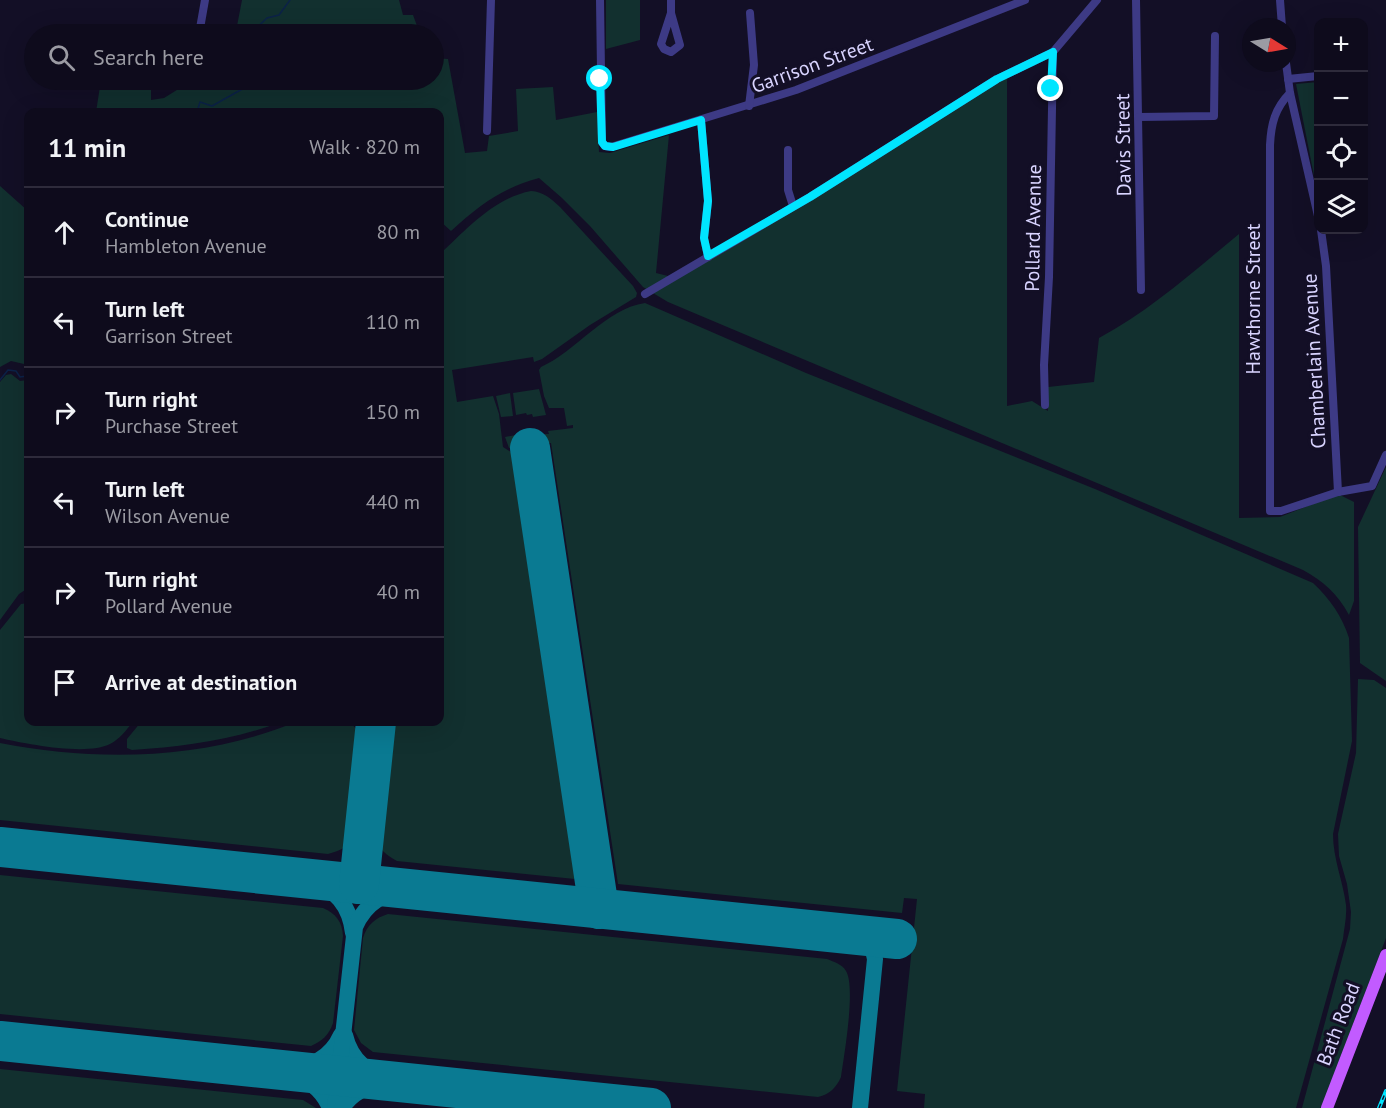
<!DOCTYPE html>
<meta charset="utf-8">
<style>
body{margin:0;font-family:"PT Sans",sans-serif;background:#1c1929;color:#f1f3f6}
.controls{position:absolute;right:18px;top:18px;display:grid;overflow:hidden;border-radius:12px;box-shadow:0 6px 24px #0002}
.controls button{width:54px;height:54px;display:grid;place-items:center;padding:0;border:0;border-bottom:2px solid #2e2b3b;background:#0e0b1c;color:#f1f3f6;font:30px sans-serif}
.compass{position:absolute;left:1242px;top:18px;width:54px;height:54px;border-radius:50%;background:#0e0b1c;box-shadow:0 6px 24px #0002;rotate:101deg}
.stop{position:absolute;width:18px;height:18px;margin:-14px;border:4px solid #00e5ff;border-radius:50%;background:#fff}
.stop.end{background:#00e5ff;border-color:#fff;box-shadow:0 2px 6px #0008}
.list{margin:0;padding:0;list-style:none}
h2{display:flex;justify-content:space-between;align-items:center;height:78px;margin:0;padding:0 24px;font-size:26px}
h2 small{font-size:20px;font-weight:400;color:#9b9ba3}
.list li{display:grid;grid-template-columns:39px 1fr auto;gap:18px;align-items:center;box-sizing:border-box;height:90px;padding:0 24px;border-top:2px solid #2e2b3b}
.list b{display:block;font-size:22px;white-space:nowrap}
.list p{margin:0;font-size:20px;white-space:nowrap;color:#9b9ba3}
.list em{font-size:20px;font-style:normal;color:#9b9ba3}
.icon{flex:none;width:33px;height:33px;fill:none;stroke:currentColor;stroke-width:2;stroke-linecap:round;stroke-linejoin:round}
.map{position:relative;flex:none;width:1386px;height:1108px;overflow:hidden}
.search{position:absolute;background:#0e0b1c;box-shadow:0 6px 24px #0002;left:24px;top:24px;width:420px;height:66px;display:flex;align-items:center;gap:15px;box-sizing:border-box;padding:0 21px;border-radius:33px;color:#9b9ba3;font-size:22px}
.panel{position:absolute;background:#0e0b1c;box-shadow:0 6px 24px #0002;left:24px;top:108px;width:420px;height:618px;border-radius:12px}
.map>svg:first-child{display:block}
.green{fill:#12302f}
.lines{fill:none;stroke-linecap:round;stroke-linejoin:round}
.stream{stroke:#0c2248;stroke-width:1.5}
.taxiway{stroke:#0a7a92;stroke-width:16}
.runway{stroke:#0a7a92;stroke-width:40}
.street{stroke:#3d3a85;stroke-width:8}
.primary{stroke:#c25bff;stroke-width:12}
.rail-casing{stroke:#00e5ff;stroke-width:4}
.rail{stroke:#130f26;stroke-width:1.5;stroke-dasharray:4.5;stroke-linecap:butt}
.route{stroke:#00e5ff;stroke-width:8}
.labels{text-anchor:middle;stroke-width:6;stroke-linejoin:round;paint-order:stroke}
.street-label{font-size:20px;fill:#d9d4ff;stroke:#130f26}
</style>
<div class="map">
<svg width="1386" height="1108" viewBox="0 0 1386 1108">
<rect width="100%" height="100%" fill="#130f26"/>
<g class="green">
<polygon points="242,0 399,0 403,15 413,15 420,34 234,34 237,26"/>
<polygon points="606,0 640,0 640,40 606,49"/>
<path d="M 434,58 L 448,59 L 465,153 L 487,151 L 489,136 L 518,131 L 516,89 L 553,87 L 556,120 L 597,112 L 599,152 L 610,153 L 669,135 L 656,273 L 676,278 L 1007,77 L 1007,406 L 1032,401 L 1048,411 L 1048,387 L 1094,382 L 1099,338 C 1151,310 1194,271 1239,234 L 1239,518 L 1280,517 L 1338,494 L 1354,502 L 1354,601 L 1349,615 C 1338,594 1323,581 1303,570 L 668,302 L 643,287 L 590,226 L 562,198 L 539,178 C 500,189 481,204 451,231 L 440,221 L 440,112 L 96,112 L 101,80 L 151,80 L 151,100 L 164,98 L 193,80 L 434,80 Z"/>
<polygon points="1318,82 1318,196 1296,84"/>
<polygon points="0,186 28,211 28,355 24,364 11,361 0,367"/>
<path d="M 531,191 C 544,192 550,198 560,207 L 633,286 L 637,293 L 636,297 L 590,325 L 542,359 L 534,362 L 533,357 L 452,370 L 457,402 L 493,396 L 499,414 L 503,447 L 511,452 L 575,879 L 397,861 C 386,855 380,850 375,838 L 386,722 L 440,722 L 440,254 C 466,230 494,198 531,191 Z"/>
<path d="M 645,303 L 806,373 L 1095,489 L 1313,583 C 1330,599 1342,616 1349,638 L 1352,741 L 1333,834 C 1333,859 1343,881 1346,905 C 1347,917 1344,928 1343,939 L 1296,1108 L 924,1108 L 925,1094 L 897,1091 L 917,899 L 904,898 L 902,913 L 618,884 L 551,443 L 546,443 L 545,434 L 549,434 L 548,431 L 573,428 L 573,425 L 567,426 L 564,408 L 549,408 L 544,396 L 539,370 L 541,367 C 575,352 607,308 645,303 Z"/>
<polygon points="11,374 20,381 28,380 28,588 19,594 0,620 0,382 6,375"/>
<polygon points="539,389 546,415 533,417 532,414 527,415 526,413 516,415 513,393"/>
<polygon points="510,393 513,416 501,417 496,396"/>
<polygon points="521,434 518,438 522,445 528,445 531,441 530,437 543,435 544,443 509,448 505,437"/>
<polygon points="1386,467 1386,681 1360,663 1358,527"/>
<path d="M 28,603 L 28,722 L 133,722 C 126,730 120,739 110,744 C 87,756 26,744 0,738 L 0,630 L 21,604 Z"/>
<polygon points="1358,679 1374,680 1386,688 1386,938 1321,1108 1302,1108 1350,929 1351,912 1347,884 1339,856 1338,834 1356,753"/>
<path d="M 141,722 L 281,722 C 233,740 183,747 132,750 L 127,748 L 127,739 Z"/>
<path d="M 296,722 L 350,722 L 358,731 L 364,745 L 353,837 C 349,847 339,851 328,854 L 0,820 L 0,743 C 98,762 203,760 296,722 Z"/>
<path d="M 0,875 L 323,908 C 336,914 342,921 343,936 L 333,1023 C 329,1035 322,1041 311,1046 L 0,1014 Z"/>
<path d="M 388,914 L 827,959 C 834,962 842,964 846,971 C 856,987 844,1056 841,1077 C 836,1088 830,1094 818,1097 L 373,1052 L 361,1043 L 354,1030 L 363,938 C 367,925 375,918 388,914 Z"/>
<polygon points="0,1069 303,1100 316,1108 0,1108"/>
</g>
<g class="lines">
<g class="stream">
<polyline points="250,34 267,18 279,15 290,0"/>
<polyline points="197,112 200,102 212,106 253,83 253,80"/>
<polyline points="0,380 8,370 16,371 20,377 27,376 28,368"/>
</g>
<g class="taxiway">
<path d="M 309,879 C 335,889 350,905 353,933"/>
<path d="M 345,1035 C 351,1061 369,1074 394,1082"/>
<path d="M 285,1071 C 310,1066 330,1060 341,1035"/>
<path d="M 285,1071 C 306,1079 321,1087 330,1108"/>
<polyline points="595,1102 611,1108"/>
<path d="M 335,1108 L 355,927 C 366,902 384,893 410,889"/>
<path d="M 342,1108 C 355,1089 371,1085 393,1082"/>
<polyline points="860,1108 875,959 872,946 860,935"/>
</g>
<g class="runway">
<polyline points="530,448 599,909"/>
<polyline points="0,847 897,939"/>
<polyline points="359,884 376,722"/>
<polyline points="0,1041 651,1108"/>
</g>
<g class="street">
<polyline points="600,0 602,142 605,146 611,147 796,90 1025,0"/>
<polyline points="671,0 671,13 680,45 671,52 664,49 661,44 671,13"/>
<polyline points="1136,0 1141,290"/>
<polyline points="1280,0 1282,27"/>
<polyline points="199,34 205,0"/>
<polyline points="1286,63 1290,93 1318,216"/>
<polyline points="1288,79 1318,76"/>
<path d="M 1290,93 C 1275,108 1271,124 1270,145 L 1270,511 L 1281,511 L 1338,492 L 1372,486 L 1386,455"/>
<polyline points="749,106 754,65 750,13"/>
<polyline points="1139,117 1214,116 1215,36"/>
<polyline points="701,120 708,201 704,238 708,257"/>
<polyline points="487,131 491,0"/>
<polyline points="788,150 788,190 793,206"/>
<polyline points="1321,230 1326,266 1338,492"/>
<polyline points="645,294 810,197 997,79 1053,52 1097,0"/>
<polyline points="1045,405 1044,365 1049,277 1053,52"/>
</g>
<polyline class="primary" points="1327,1108 1386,955"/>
<g class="rail-casing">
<polyline id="rail" points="1379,1108 1386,1091"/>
</g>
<use href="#rail" class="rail"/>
</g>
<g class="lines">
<polyline class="route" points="600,79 602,142 605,146 613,147 701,120 708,201 704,238 708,256 810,197 997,79 1053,52 1051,89"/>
</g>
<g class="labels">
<g class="street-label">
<text transform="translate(812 65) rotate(-20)" y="7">Garrison Street</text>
<text transform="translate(1123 145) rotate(-91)" y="7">Davis Street</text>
<text transform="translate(1033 228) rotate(-89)" y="7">Pollard Avenue</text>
<text transform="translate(1253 299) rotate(-90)" y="7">Hawthorne Street</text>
<text transform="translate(1314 361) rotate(-93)" y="7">Chamberlain Avenue</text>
<text transform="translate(1338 1024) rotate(-69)" y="7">Bath Road</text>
</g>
</g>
</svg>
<div class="controls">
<button>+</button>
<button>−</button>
<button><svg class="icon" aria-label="locate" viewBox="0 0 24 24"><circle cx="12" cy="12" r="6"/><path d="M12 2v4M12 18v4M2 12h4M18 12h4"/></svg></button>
<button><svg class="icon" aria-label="layers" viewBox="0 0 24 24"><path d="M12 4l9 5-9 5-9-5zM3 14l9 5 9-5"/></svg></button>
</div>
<svg class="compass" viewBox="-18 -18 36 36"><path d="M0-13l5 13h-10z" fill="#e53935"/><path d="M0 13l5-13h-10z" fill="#9b9ba3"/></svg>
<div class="stop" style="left:600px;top:79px"></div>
<div class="stop end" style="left:1051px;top:89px"></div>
<div class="search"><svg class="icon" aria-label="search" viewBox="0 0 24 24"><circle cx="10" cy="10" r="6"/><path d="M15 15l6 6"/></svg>Search here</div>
<section class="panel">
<h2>11 min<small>Walk · 820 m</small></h2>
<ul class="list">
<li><svg class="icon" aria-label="ahead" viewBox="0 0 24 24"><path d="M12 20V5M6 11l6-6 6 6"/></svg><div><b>Continue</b><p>Hambleton Avenue</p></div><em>80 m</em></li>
<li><svg class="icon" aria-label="left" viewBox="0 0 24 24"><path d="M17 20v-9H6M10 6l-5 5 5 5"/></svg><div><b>Turn left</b><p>Garrison Street</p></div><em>110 m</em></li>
<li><svg class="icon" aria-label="right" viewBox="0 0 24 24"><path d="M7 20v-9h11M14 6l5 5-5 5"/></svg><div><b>Turn right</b><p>Purchase Street</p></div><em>150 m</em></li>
<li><svg class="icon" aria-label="left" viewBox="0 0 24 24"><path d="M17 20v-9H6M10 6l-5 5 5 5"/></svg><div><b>Turn left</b><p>Wilson Avenue</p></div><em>440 m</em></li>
<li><svg class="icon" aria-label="right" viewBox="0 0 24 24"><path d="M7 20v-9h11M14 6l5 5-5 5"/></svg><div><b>Turn right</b><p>Pollard Avenue</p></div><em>40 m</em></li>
<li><svg class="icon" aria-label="arrive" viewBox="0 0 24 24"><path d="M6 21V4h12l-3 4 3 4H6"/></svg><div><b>Arrive at destination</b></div></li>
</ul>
</section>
</div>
